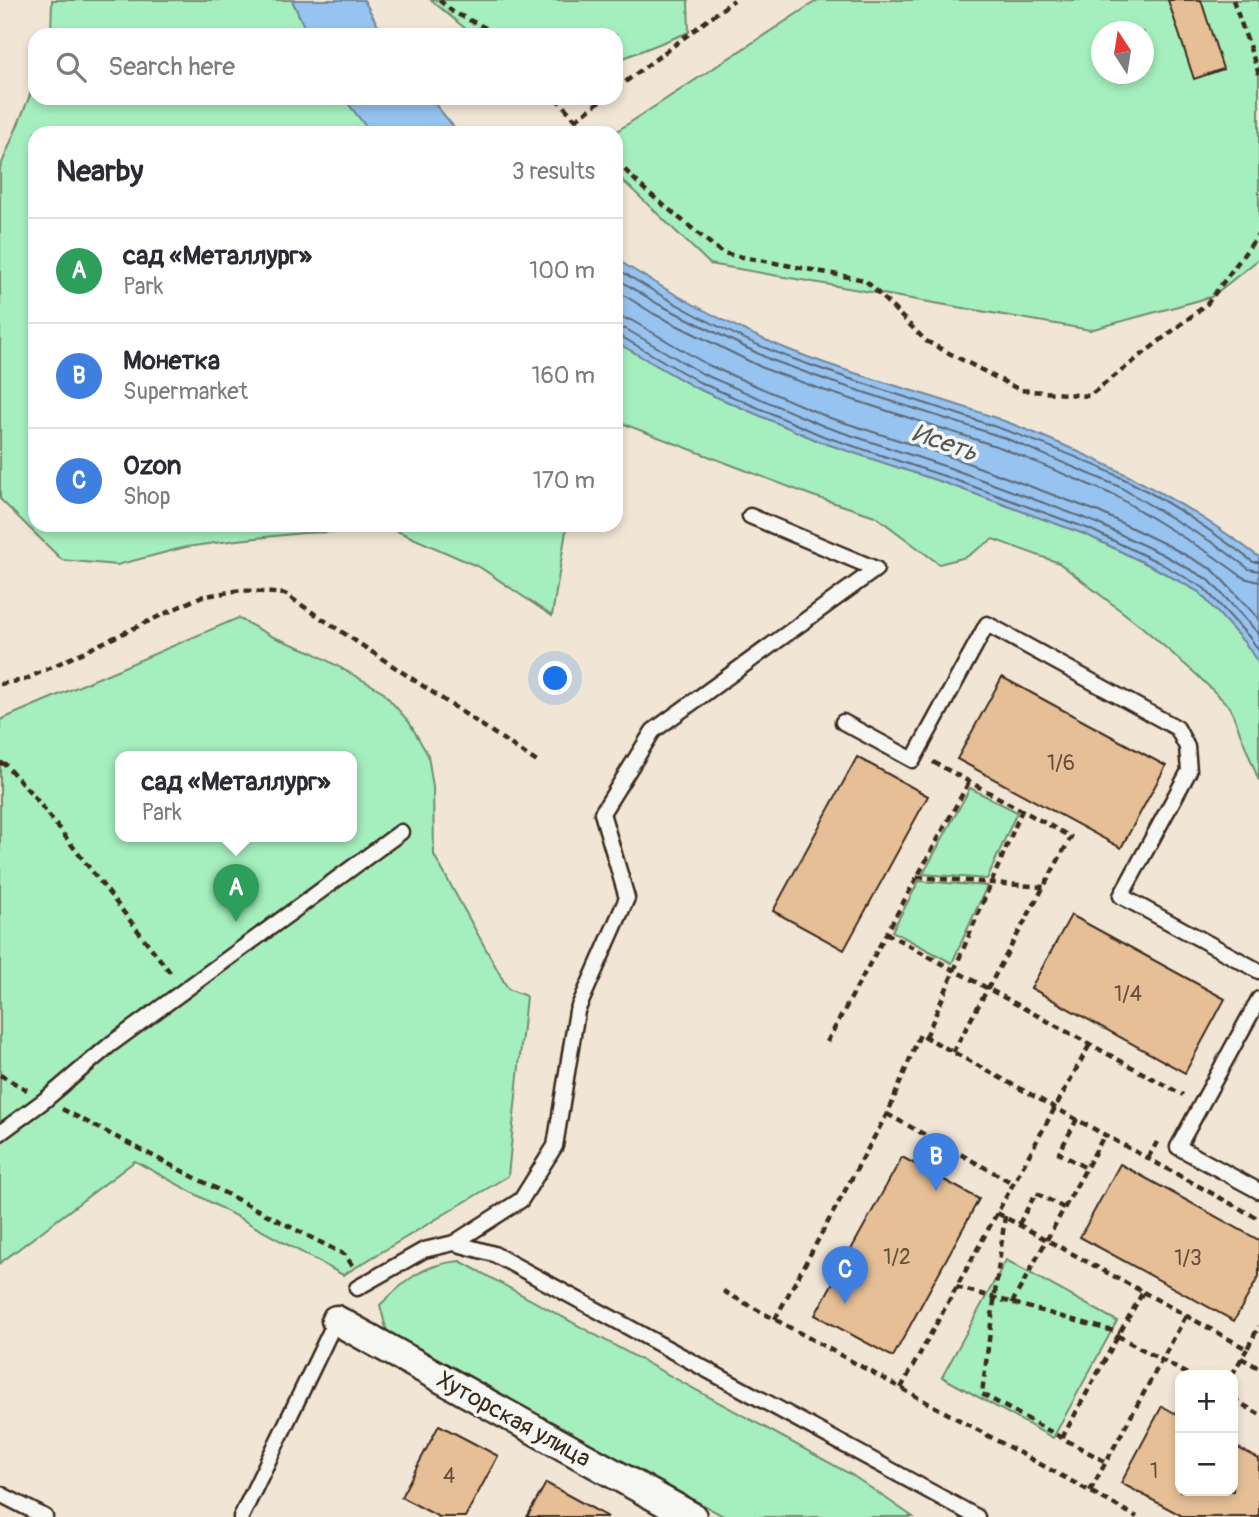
<!DOCTYPE html>
<meta charset="utf-8">
<style>
body{margin:0;font-family:Pangolin,sans-serif;background:#f7f7f7;color:#2b2b33}
.controls{position:absolute;right:21px;bottom:21px;display:grid;overflow:hidden;border-radius:14px;box-shadow:0 4px 10px #0003}
.controls button{width:63px;height:63px;display:grid;place-items:center;padding:0;border:0;border-bottom:2px solid #e1e1e2;background:#fff;color:#2b2b33;font:35px sans-serif}
.compass{position:absolute;left:1091px;top:21px;width:63px;height:63px;border-radius:50%;background:#fff;box-shadow:0 4px 10px #0003;rotate:348deg}
.you{position:absolute;left:556px;top:679px;width:24px;height:24px;margin:-18px;border:5px solid #fff;border-radius:50%;background:#1a73e8;box-shadow:0 0 0 10px #1a73e833}
.badge{display:grid;place-items:center;width:46px;height:46px;border-radius:50%;background:#c8321e;color:#fff;font-size:23px;font-weight:700}
.pin{position:absolute;translate:-50% -58px;filter:drop-shadow(0 2px 4px #0008)}
.pin::after{content:'';position:absolute;top:37px;width:24px;height:21px;background:inherit;clip-path:polygon(0 0,100% 0,50% 100%)}
.popup{position:absolute;left:115px;top:751px;width:242px;height:91px;box-sizing:border-box;display:grid;place-content:center;border-radius:14px;background:#fff;filter:drop-shadow(0 2px 5px #0005);font-size:23px;white-space:nowrap;color:#7c7c81}
.popup b{font-size:26px;color:#2b2b33}
.popup::after{content:'';position:absolute;left:50%;top:100%;margin-left:-14px;border:14px solid transparent;border-top-color:#fff}
.list{margin:0;padding:0;list-style:none}
h2{display:flex;justify-content:space-between;align-items:center;height:91px;margin:0;padding:0 28px;font-size:30px}
h2 small{font-size:23px;font-weight:400;color:#7c7c81}
.list li{display:grid;grid-template-columns:46px 1fr auto;gap:21px;align-items:center;box-sizing:border-box;height:105px;padding:0 28px;border-top:2px solid #e1e1e2}
.list b{display:block;font-size:26px;white-space:nowrap}
.list p{margin:0;font-size:23px;white-space:nowrap;color:#7c7c81}
.list em{font-size:23px;font-style:normal;color:#7c7c81}
.icon{flex:none;width:38px;height:38px;fill:none;stroke:currentColor;stroke-width:2;stroke-linecap:round;stroke-linejoin:round}
.map{position:relative;flex:none;width:1259px;height:1517px;overflow:hidden}
.search{position:absolute;background:#fff;box-shadow:0 4px 10px #0003;left:28px;top:28px;width:595px;height:77px;display:flex;align-items:center;gap:18px;box-sizing:border-box;padding:0 24px;border-radius:21px;color:#7c7c81;font-size:26px}
.panel{position:absolute;background:#fff;box-shadow:0 4px 10px #0003;left:28px;top:126px;width:595px;height:406px;border-radius:21px}
.map>svg:first-child{display:block}
.green{fill:#a5efbe;stroke:#708c6e;stroke-width:2;fill-rule:evenodd}
.water{fill:#96c3f0;stroke:#72869c;stroke-width:2}
.lines{fill:none;stroke-linecap:round;stroke-linejoin:round}
.shore{stroke:#5f6772;stroke-width:2}
.building{fill:#e6bf96;stroke:#3b2a1e;stroke-width:2}
.service-casing{stroke:#3b2a1e;stroke-width:19}
.minor-casing{stroke:#3b2a1e;stroke-width:33}
.path{stroke:#3b2a1e;stroke-width:4.5;stroke-dasharray:7 5;stroke-linecap:butt}
.service{stroke:#f6f6f2;stroke-width:14}
.minor{stroke:#f6f6f2;stroke-width:28}
.labels{text-anchor:middle;stroke-width:7;stroke-linejoin:round;paint-order:stroke}
.number-label{font-size:21px;fill:#664f3c}
.street-label{font-size:24px;fill:#3b2a1e;stroke:#f6f6f2}
.water-label{font-size:26px;font-style:italic;fill:#56585d;stroke:#f6f6f2}
</style>
<div class="map">
<svg width="1259" height="1517" viewBox="0 0 1259 1517">
<rect width="100%" height="100%" fill="#f1e6d6"/>
<filter id="ink" filterUnits="userSpaceOnUse"><feTurbulence type="fractalNoise" baseFrequency=".0143" numOctaves="2"/><feDisplacementMap in="SourceGraphic" scale="14" xChannelSelector="R" yChannelSelector="G"/><feConvolveMatrix kernelMatrix="1 2 1 2 8 2 1 2 1" color-interpolation-filters="sRGB"/></filter>
<g filter="url(#ink)">
<g class="green">
<polygon points="52,0 292,0 308,35 51,35"/>
<polygon points="431,0 688,0 689,32 616,61 616,35 473,35"/>
<path d="M 818,0 L 1259,0 L 1259,259 L 1211,297 L 1090,330 L 710,264 L 616,174 L 616,133 L 614,133 ZM 1102,32 L 1144,32 L 1144,74 L 1102,74 Z"/>
<polygon points="35,83 35,98 344,98 371,133 35,133 35,525 567,525 552,616 481,568 395,530 303,533 237,540 186,547 117,565 62,560 0,499 0,168"/>
<polygon points="616,342 696,388 821,442 945,483 1087,535 1155,568 1199,592 1246,644 1259,664 1259,781 1230,707 1197,675 1142,627 1059,563 993,539 966,557 939,564 875,516 813,496 616,421"/>
<path d="M 238,618 L 271,636 L 312,652 L 382,691 L 409,722 L 428,755 L 433,787 L 434,855 L 508,989 L 526,996 L 508,1176 L 343,1275 L 135,1161 L 0,1263 L 0,720 ZM 120,756 L 352,756 L 352,836 L 120,836 Z"/>
<polygon points="970,788 1017,812 987,879 923,874"/>
<polygon points="919,881 987,886 952,963 892,931"/>
<polygon points="1006,1260 1117,1321 1053,1438 942,1377"/>
<path d="M 460,1261 L 852,1475 L 913,1517 L 725,1517 L 387,1332 L 380,1305 C 406,1280 423,1264 460,1261 Z"/>
</g>
<g class="water">
<polygon points="292,0 364,0 383,35 308,35"/>
<polygon points="344,98 430,98 459,133 371,133"/>
<path d="M 616,259 C 667,291 720,321 775,344 C 852,377 935,394 1012,424 C 1100,458 1184,500 1259,557 L 1259,664 L 1246,644 L 1199,592 L 1155,568 L 1087,535 L 945,483 L 821,442 L 696,388 L 616,342 Z"/>
</g>
<g class="lines">
<g class="shore">
<path d="M 616,268 C 665,299 720,330 775,352 C 890,397 1012,424 1124,479 C 1169,501 1212,531 1253,562 L 1259,562"/>
<polyline points="616,278 658,304 769,359 829,381 1005,438 1120,487 1218,546 1249,569 1259,571"/>
<polyline points="616,290 654,314 765,369 826,391 1002,448 1116,496 1212,555 1244,578 1259,582"/>
<polyline points="616,317 631,320 708,365 830,418 954,458 1099,512 1167,545 1213,570 1259,619"/>
<polyline points="616,328 626,329 703,374 826,427 950,468 1092,521 1162,554 1209,580 1259,634"/>
<polyline points="616,336 622,337 699,382 823,436 947,477 1089,529 1158,562 1204,588 1251,639 1259,651"/>
</g>
</g>
<g class="building">
<polygon points="1168,0 1201,0 1223,69 1194,79"/>
<polygon points="1002,677 1166,766 1121,848 957,759"/>
<polygon points="857,757 928,796 844,950 773,911"/>
<polygon points="1071,915 1225,999 1185,1073 1031,988"/>
<polygon points="902,1157 979,1199 893,1357 815,1315"/>
<polygon points="1120,1164 1259,1240 1259,1276 1234,1321 1080,1237"/>
<polygon points="1162,1406 1180,1416 1180,1491 1233,1491 1233,1445 1259,1459 1259,1517 1184,1517 1121,1483"/>
<polygon points="439,1425 498,1456 465,1517 439,1517 401,1497"/>
<polygon points="546,1483 608,1517 527,1517"/>
</g>
<g class="lines">
<g class="service-casing">
<g id="service">
<polyline points="843,722 913,760 987,624 1177,728 1187,747 1189,771 1121,896 1259,971"/>
<polyline points="1259,999 1178,1147 1259,1191"/>
<polyline points="0,1133 45,1100 111,1044 401,832"/>
<polyline points="454,1243 521,1200 555,1146 577,1011 627,898 602,813 653,731 876,569 750,516"/>
<polyline points="357,1288 424,1250 454,1243 494,1254 977,1517"/>
<polyline points="0,1494 45,1517"/>
<polyline points="241,1517 336,1320"/>
</g>
</g>
<g class="minor-casing">
<polyline id="minor" points="336,1320 692,1517"/>
</g>
<g class="path">
<polyline points="439,0 453,12 500,35"/>
<polyline points="1233,0 1259,74"/>
<polyline points="616,89 734,0"/>
<polyline points="556,98 588,133"/>
<polyline points="575,120 604,98"/>
<polyline points="616,161 644,189 722,253 865,280 926,341 1020,390 1089,396 1207,304 1259,234"/>
<polyline points="0,684 24,680 200,597 241,590 285,594 537,762"/>
<polyline points="933,762 1071,837 953,1052"/>
<polyline points="0,763 5,764 37,800 173,976"/>
<polyline points="917,877 1044,887"/>
<polyline points="886,933 1183,1095"/>
<polyline points="926,1037 1022,810"/>
<polyline points="827,1042 969,782"/>
<polyline points="0,1075 27,1090"/>
<polyline points="62,1109 345,1255 354,1268"/>
<polyline points="887,1114 1013,1183"/>
<polyline points="1077,1119 1059,1153 1086,1168"/>
<polyline points="1148,1158 1157,1142"/>
<polyline points="997,1213 1143,1292 1118,1336 1189,1375"/>
<polyline points="1005,1216 982,1394 1106,1462"/>
<polyline points="1019,1224 1036,1193 1064,1208"/>
<polyline points="956,1287 1120,1333"/>
<polyline points="723,1291 1137,1517"/>
<polyline points="1143,1292 1247,1349 1259,1326"/>
<polyline points="1012,1303 1105,1134"/>
<polyline points="775,1319 889,1110 920,1034 1259,1219"/>
<polyline points="1241,1358 1259,1368"/>
<polyline points="1232,1375 1247,1349"/>
<polyline points="901,1388 1090,1044"/>
<polyline points="1233,1399 1259,1414"/>
<polyline points="1062,1438 1118,1336"/>
<polyline points="1090,1491 1186,1316"/>
</g>
<use href="#service" class="service"/>
<use href="#minor" class="minor"/>
</g>
</g>
<g class="labels">
<g class="number-label">
<text x="1061" y="770">1/6</text>
<text x="1128" y="1001">1/4</text>
<text x="897" y="1264">1/2</text>
<text x="1188" y="1265">1/3</text>
<text x="1154" y="1478">1</text>
<text x="449" y="1483">4</text>
</g>
<g class="street-label">
<text transform="translate(514 1419) rotate(29)" y="8">Хуторская улица</text>
</g>
<g class="water-label">
<text transform="translate(945 442) rotate(19)" y="9">Исеть</text>
</g>
</g>
</svg>
<div class="controls">
<button>+</button>
<button>−</button>
</div>
<svg class="compass" viewBox="-18 -18 36 36"><path d="M0-13l5 13h-10z" fill="#e53935"/><path d="M0 13l5-13h-10z" fill="#7c7c81"/></svg>
<div class="you"></div>
<div class="pin badge" style="left:236px;top:922px;background:#2e9e5b">A</div>
<div class="popup"><b>сад «Металлург»</b>Park</div>
<div class="pin badge" style="left:936px;top:1191px;background:#3f7fe0">B</div>
<div class="pin badge" style="left:845px;top:1304px;background:#3f7fe0">C</div>
<div class="search"><svg class="icon" aria-label="search" viewBox="0 0 24 24"><circle cx="10" cy="10" r="6"/><path d="M15 15l6 6"/></svg>Search here</div>
<section class="panel">
<h2>Nearby<small>3 results</small></h2>
<ul class="list">
<li><span class="badge" style="background:#2e9e5b">A</span><div><b>сад «Металлург»</b><p>Park</p></div><em>100 m</em></li>
<li><span class="badge" style="background:#3f7fe0">B</span><div><b>Монетка</b><p>Supermarket</p></div><em>160 m</em></li>
<li><span class="badge" style="background:#3f7fe0">C</span><div><b>Ozon</b><p>Shop</p></div><em>170 m</em></li>
</ul>
</section>
</div>
